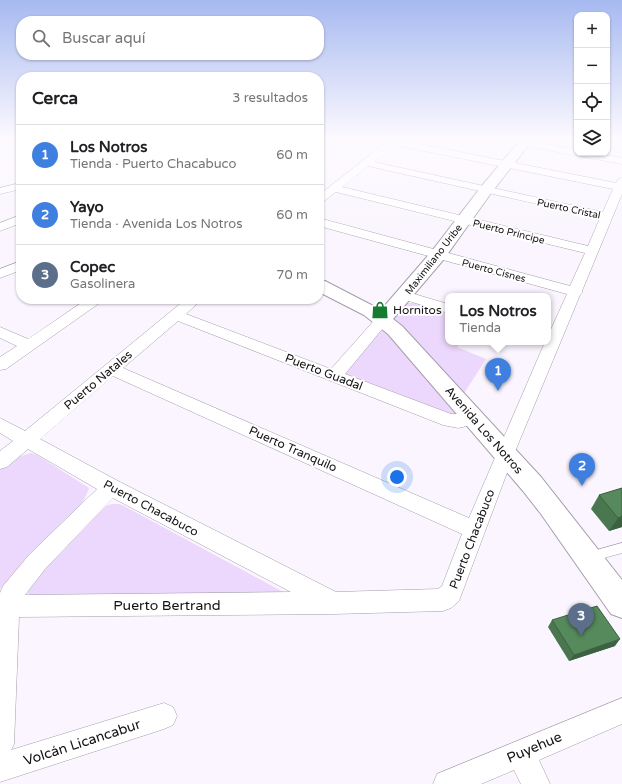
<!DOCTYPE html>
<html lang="es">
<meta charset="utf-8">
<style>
body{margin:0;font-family:"Varela Round",sans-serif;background:#f2f2f2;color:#202124}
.controls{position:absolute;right:12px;top:12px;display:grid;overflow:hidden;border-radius:8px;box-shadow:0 1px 3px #0004}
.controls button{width:36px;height:36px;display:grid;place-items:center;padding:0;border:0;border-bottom:1px solid #e0e0e0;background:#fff;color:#202124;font:20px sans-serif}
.you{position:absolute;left:397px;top:477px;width:14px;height:14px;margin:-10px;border:3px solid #fff;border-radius:50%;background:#1a73e8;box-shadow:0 0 0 6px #1a73e833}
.badge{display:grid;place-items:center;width:26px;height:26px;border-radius:50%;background:#157c30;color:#fff;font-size:13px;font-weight:700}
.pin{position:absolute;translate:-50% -33px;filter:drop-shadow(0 1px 2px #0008)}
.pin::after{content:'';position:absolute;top:21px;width:14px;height:12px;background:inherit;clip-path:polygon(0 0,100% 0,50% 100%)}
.popup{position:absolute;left:445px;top:293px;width:106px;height:52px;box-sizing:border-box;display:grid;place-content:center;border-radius:8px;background:#fff;filter:drop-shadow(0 1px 3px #0005);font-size:13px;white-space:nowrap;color:#757577}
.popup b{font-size:15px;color:#202124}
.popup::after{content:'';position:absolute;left:50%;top:100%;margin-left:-8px;border:8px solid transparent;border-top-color:#fff}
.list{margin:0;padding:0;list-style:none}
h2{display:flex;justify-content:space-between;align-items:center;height:52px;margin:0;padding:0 16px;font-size:17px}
h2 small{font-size:13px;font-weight:400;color:#757577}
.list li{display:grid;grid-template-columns:26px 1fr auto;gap:12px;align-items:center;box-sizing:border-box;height:60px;padding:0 16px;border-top:1px solid #e0e0e0}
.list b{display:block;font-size:15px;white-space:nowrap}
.list p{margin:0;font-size:13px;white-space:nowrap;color:#757577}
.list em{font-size:13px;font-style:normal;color:#757577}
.icon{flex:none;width:22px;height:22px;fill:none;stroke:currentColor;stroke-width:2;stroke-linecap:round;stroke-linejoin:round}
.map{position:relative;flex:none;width:622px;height:784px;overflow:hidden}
.search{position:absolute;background:#fff;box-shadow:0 1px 3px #0004;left:16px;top:16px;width:308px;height:44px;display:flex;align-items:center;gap:10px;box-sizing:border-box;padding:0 14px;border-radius:16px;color:#757577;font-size:15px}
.panel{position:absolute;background:#fff;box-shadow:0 1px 3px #0004;left:16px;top:72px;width:308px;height:232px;border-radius:16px}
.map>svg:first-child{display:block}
.green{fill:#ecd8fc}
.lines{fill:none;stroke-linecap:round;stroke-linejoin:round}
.lane-casing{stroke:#a49ea9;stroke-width:1}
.street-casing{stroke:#a49ea9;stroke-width:1}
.secondary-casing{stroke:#a49ea9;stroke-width:2}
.lane{fill:#fff;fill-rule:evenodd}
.street{fill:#fff;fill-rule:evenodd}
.secondary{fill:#fff;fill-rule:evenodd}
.wall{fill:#4a774f}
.shaded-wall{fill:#3c6140}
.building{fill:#568a5c;stroke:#3c6140}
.labels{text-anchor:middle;stroke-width:4;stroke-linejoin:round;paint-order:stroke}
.far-street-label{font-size:10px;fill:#121013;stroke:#fff}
.poi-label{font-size:12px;fill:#121013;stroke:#fff;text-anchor:start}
.street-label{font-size:12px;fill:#121013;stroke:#fff}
.near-street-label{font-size:14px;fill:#121013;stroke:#fff}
</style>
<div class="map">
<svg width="622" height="784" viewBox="0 0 622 784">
<rect width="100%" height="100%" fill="#faf5fe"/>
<g class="green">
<polygon points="404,303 417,303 448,314 448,342 460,342 457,347 486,359 463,395 392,320"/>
<polygon points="382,331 387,332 460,413 454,416 346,375 344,371 375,332"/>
<polygon points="31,453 37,455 89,488 85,498 77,511 0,589 0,468 10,459"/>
<polygon points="112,504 119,504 124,506 287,594 30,595 27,592 27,587 105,506"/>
</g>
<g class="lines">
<g class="lane-casing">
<polygon id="lane" points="622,543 622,553 590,562 586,561 584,557 586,553"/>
</g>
<g class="street-casing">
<g id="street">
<polygon points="323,138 334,138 319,148 319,141"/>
<path d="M 371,138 L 402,138 L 400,140 L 616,183 L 618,179 L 622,178 L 622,194 L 582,291 L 583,292 L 580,295 L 514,454 L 459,601 L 451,608 L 443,611 L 334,614 L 19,617 L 14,744 L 11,750 L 164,703 L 173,707 L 177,716 L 173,725 L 164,729 L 0,782 L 0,593 L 3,586 L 29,555 L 97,489 L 28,449 L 7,467 L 0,469 L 0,451 L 13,441 L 0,433 L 0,418 L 25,431 L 186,299 L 202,299 L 186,314 L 331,369 L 378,316 L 383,315 L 388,316 L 390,319 L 388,322 L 345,374 L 451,414 C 461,415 470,410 480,413 L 483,418 L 480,423 L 458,428 L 443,425 L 178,321 L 123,368 L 469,518 L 545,342 L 548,342 L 548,336 L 567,294 L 319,226 L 319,218 L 570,286 L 585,253 L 336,192 L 323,202 L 319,203 L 319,195 L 385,143 L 373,140 ZM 395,145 L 613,189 L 603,212 L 374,162 ZM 368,166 L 600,218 L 588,246 L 342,187 ZM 113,376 L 462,534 L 442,586 L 438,589 L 336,592 L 118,481 L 40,439 ZM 113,498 L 291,592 L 25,595 L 45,569 Z"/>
<polygon points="494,138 514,138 577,150 577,153 595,153 622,158 622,164 499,141"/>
<polygon points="609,138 622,138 622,142 611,140"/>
<polygon points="21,183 21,189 0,194 0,188"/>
<polygon points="21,215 21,223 0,231 0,223"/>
<polygon points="21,261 21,270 0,278 0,269"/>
<polygon points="404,291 448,304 448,313 399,298 397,295 399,292"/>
<polygon points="87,299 103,299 101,302 6,369 0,370 0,357 17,346 0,338 0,327 28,339"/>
<polygon points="622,698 622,724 539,760 550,784 521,784 514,770 481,784 433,784 437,774"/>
</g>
</g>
<g class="secondary-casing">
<polygon id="secondary" points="522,138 534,138 491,193 444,259 393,319 402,326 541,477 622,580 622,618 611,614 541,514 523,491 388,334 364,315 319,292 319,280 325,281 381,310 432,251 481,187"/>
</g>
<use href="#lane" class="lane"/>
<use href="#street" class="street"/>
<use href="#secondary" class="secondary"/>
</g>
<g class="wall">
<polygon points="622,488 622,527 609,531 591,509 599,495"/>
<polygon points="552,620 615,646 569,661 548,627"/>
</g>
<g class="shaded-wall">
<polygon points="622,516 622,527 609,531 618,518"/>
<polygon points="620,639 615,646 569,661 574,655"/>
</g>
<g class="building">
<polygon points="622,488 622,516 618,518 599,495"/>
<polygon points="597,606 620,639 574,655 552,620"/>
</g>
<linearGradient id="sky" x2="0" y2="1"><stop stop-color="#a6b9f0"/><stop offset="0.56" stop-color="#fdfaff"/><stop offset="1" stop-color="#fdfaff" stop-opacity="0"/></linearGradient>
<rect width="622" height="248" fill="url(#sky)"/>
<defs>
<g id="shop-bare" transform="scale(1.38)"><path d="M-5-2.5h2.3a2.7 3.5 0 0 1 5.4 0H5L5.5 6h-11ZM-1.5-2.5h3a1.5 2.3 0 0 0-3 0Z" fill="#157c30" stroke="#fff" stroke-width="2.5" paint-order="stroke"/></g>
</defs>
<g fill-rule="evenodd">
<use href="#shop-bare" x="380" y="310"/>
</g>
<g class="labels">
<g class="far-street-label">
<text transform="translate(569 208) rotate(12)" y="4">Puerto Cristal</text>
<text transform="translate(509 231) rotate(14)" y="4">Puerto Príncipe</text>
<text transform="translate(433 259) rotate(-52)" y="4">Maximiliano Uribe</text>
<text transform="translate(494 270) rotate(15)" y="4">Puerto Cisnes</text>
</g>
<g class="poi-label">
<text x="393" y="314">Hornitos</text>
</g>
<g class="street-label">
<text transform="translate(324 372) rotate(21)" y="4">Puerto Guadal</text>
<text transform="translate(98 380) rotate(-40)" y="4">Puerto Natales</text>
<text transform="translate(484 430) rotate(49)" y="4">Avenida Los Notros</text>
<text transform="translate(293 449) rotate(24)" y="4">Puerto Tranquilo</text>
<text transform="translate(151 508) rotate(28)" y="4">Puerto Chacabuco</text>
<text transform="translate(472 539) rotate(-69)" y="4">Puerto Chacabuco</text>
</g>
<g class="near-street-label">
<text x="167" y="610">Puerto Bertrand</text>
<text transform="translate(82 742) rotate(-18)" y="5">Volcán Licancabur</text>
<text transform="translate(534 747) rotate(-23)" y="5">Puyehue</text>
</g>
</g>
</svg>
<div class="controls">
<button>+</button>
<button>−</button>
<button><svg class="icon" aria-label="locate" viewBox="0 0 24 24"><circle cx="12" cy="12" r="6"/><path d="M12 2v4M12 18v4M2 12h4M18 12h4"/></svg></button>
<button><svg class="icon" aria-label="layers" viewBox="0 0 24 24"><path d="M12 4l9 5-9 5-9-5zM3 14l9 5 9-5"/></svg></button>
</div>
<div class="you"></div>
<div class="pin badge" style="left:498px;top:391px;background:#3f7fe0">1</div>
<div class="popup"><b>Los Notros</b>Tienda</div>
<div class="pin badge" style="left:582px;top:486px;background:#3f7fe0">2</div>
<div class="pin badge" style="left:581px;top:636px;background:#5c6f8a">3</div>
<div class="search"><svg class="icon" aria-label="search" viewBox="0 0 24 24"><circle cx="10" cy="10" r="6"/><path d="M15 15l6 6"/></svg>Buscar aquí</div>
<section class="panel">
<h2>Cerca<small>3 resultados</small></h2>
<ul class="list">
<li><span class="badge" style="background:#3f7fe0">1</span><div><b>Los Notros</b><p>Tienda · Puerto Chacabuco</p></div><em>60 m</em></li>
<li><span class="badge" style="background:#3f7fe0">2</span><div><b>Yayo</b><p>Tienda · Avenida Los Notros</p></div><em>60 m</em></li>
<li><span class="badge" style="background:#5c6f8a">3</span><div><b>Copec</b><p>Gasolinera</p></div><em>70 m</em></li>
</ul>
</section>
</div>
